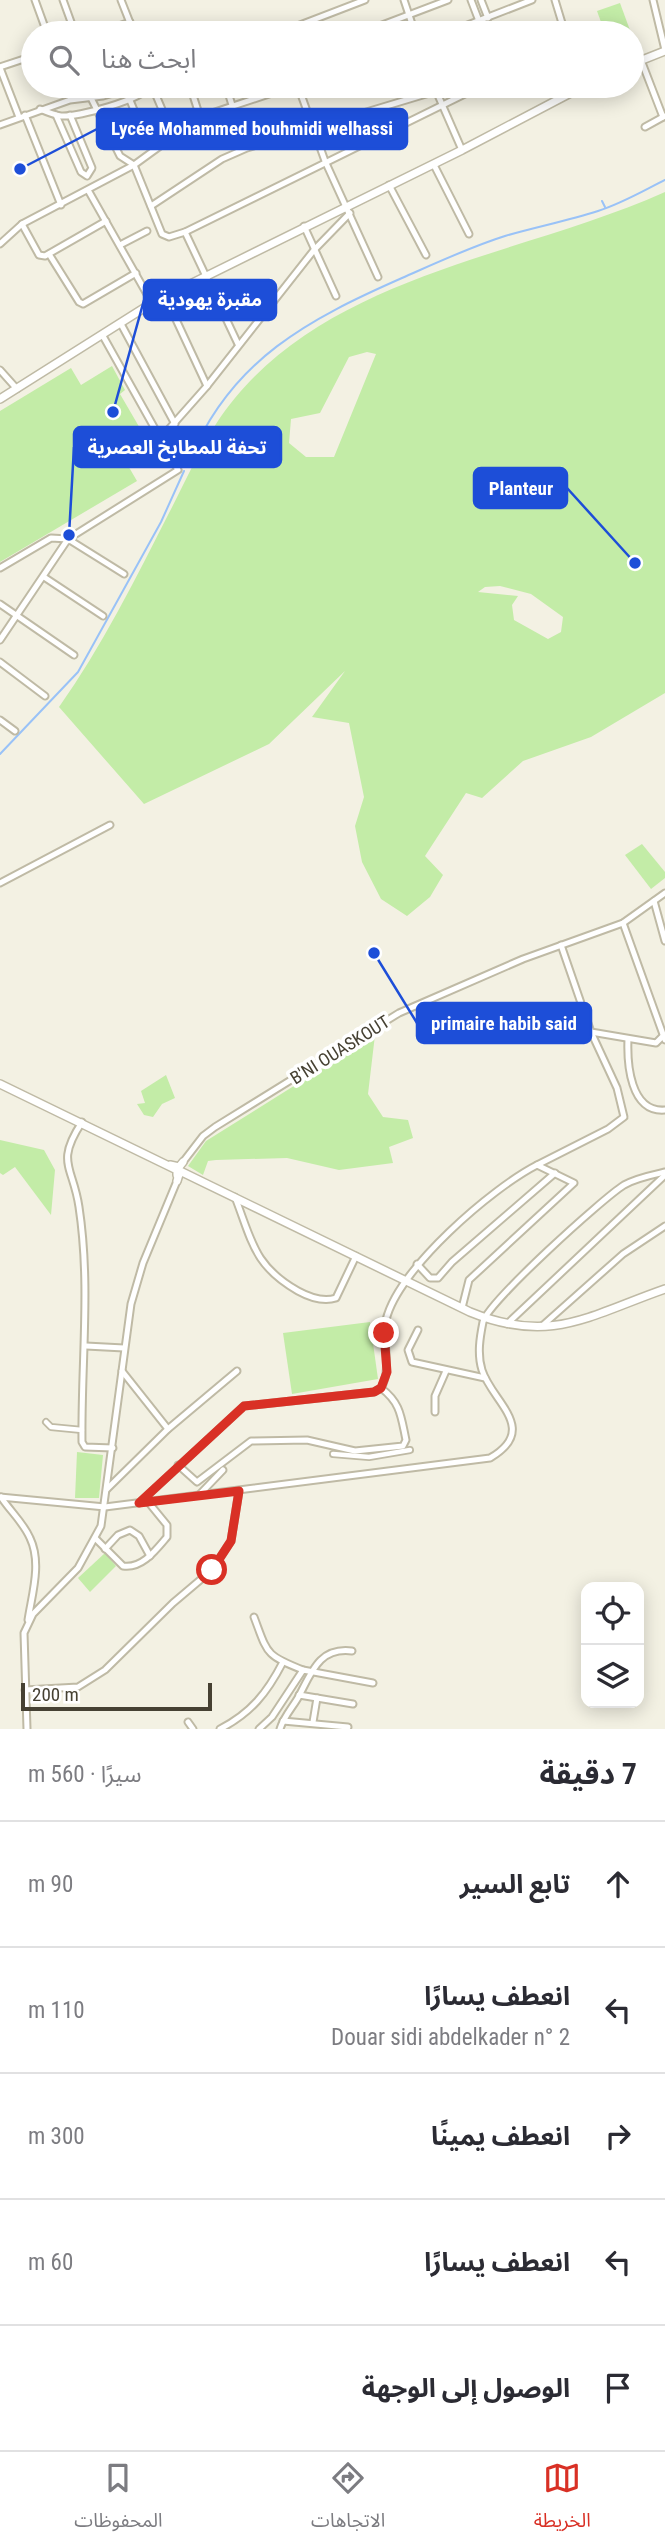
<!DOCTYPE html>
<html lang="ar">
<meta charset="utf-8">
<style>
body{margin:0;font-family:"Roboto Condensed","Noto Sans Arabic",sans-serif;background:#f7f7f7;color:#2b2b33;direction:rtl}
.controls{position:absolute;right:21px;bottom:21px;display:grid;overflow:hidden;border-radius:14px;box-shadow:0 4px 18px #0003}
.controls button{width:63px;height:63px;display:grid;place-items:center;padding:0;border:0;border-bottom:2px solid #e1e1e2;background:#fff;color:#2b2b33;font:35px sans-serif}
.scale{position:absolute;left:21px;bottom:18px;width:191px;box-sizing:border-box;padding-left:7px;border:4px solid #464133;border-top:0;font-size:19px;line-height:24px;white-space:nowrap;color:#464133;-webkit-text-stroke:5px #fff;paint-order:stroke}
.stop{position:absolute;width:21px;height:21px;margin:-16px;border:5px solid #d93025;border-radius:50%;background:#fff}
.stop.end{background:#d93025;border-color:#fff;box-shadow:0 2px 7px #0008}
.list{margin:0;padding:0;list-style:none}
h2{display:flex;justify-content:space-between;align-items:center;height:91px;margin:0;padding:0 28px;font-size:30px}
h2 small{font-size:23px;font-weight:400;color:#7c7c81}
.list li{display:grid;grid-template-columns:46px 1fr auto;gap:21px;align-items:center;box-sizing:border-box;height:126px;padding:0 28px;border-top:2px solid #e1e1e2}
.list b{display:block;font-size:26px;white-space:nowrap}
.list p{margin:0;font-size:23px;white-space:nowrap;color:#7c7c81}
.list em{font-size:23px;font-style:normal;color:#7c7c81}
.icon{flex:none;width:38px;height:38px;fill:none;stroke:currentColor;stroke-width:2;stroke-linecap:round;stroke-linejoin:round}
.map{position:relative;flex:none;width:665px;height:1729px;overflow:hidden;direction:ltr}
.search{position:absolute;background:#fff;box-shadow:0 4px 18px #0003;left:21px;right:21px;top:21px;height:77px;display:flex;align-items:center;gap:18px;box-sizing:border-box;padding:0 24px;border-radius:38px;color:#7c7c81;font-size:26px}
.sheet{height:721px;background:#fff}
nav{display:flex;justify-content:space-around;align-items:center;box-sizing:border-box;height:98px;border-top:2px solid #e1e1e2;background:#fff;font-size:19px;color:#7c7c81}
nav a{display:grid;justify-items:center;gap:4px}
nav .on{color:#d93025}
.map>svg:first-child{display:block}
.green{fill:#c3eca7;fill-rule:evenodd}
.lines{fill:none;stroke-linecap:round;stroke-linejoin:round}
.stream{stroke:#99c2f7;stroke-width:2}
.pedestrian-casing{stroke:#bfbaa5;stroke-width:8}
.minor-casing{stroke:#bfbaa5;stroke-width:9}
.tertiary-casing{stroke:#bfbaa5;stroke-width:10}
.pedestrian{stroke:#fff;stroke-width:4.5}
.minor{stroke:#fff;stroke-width:5}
.tertiary{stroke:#fff;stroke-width:7}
.route{stroke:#d93025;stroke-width:9}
.labels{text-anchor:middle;stroke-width:7;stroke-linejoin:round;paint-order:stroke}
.street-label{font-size:18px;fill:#464133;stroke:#fff}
.leader{fill:none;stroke:#1d4ed8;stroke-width:2.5}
.callout-dot{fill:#1d4ed8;stroke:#fff;stroke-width:2.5}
.callout{fill:#1d4ed8;stroke:#1d4ed8;stroke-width:2.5}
.callout-label{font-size:19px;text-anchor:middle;font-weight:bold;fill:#fff}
</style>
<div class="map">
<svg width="665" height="1729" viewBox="0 0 665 1729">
<rect width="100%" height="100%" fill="#f3f1e3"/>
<g class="green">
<polygon points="620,3 631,33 605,33 597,11"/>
<path d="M 665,192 L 665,693 L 591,737 L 523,761 L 482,798 L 466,793 L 425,856 L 443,875 L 430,897 L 407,916 L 381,899 L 362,862 L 355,826 L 364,797 L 349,723 L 312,717 L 345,671 L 269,744 L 144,804 L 59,707 C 102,646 135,580 169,513 C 189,475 207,431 235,398 C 338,273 525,255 665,192 ZM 367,352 L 376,354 L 334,457 L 306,457 L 289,443 L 291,419 L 320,413 L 349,357 ZM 500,586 L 531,594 L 563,617 L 561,632 L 548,639 L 514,620 L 512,605 L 518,596 L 478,592 L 485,587 Z"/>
<polygon points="112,366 125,390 120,394 141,430 116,445 137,481 0,562 0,411 71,368 81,385"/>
<polygon points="642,844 665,872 665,878 651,889 625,855"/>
<polygon points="375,1035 368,1094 383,1117 408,1120 413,1138 389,1147 393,1163 339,1170 287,1158 216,1160 208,1161 203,1175 188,1166 206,1141"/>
<polygon points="166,1075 175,1098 162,1104 153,1117 144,1115 137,1104 145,1103 141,1091"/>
<polygon points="0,1140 44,1150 55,1170 51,1215 15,1167 3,1175 0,1173"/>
<polygon points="370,1322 378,1379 292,1394 283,1333"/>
<polygon points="77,1452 103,1455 99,1498 75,1498"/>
<polygon points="105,1553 116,1566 90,1592 78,1578"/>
</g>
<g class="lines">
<g class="stream">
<polyline points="602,201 605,207"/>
<path d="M 190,459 C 232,359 309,319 402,278 C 436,263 470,247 505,236 C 536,227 567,221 598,211 C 621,204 643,191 665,180"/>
<polyline points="0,754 78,672 161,522 184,471"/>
</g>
<g class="pedestrian-casing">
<g id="pedestrian">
<polyline points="46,1422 51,1427 82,1430"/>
<polyline points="333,1454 369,1457 410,1450"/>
</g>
</g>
<g class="minor-casing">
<g id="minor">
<polyline points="35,0 47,33"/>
<polyline points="63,0 75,33"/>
<polyline points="121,0 134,33"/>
<polyline points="404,0 415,33"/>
<polyline points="471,0 479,21"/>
<polyline points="481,0 488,18"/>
<polyline points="555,0 565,33"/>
<polyline points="653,0 665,50"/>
<polyline points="99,33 130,22"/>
<polyline points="279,33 365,0"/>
<polyline points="361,33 448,0"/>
<polyline points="447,33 532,0"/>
<polyline points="641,60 663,117"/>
<polyline points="0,67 33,56"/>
<polyline points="0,68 19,117"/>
<polyline points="85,86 120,156 134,165 162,234 169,237 185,232 469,92 471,86"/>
<polyline points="152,86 173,135"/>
<polyline points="190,86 200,117"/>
<polyline points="226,86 232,105"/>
<polyline points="298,86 325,161 378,277"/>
<polyline points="434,86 462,150"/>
<polyline points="506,86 511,90 524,86"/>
<polyline points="438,94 455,86"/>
<polyline points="129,98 144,134"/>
<path d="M 40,109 C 47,112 54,115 61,116 C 78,117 142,100 150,86"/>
<polyline points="25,115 61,205"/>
<polyline points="56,115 81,172 87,176 92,168 70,115"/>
<polyline points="0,125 70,100 103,96 137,86"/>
<polyline points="645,127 665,116"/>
<polyline points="434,165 469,234"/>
<polyline points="389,185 426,255"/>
<polyline points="88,190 152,303"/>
<polyline points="151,206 222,159 247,148 436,91"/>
<polyline points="22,224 39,255 45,256 106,221"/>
<polyline points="304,226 336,296"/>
<polyline points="185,232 238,344"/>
<polyline points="0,244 22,224 134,165 200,117 293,86"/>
<polyline points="120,245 147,231"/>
<polyline points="49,254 79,302 83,304 136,273"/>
<polyline points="165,296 207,386"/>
<polyline points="121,324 175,424"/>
<polyline points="0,370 17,389"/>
<polyline points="161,438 207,386 314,250 350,213"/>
<polyline points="0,568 51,538 68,539 124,574"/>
<polyline points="44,577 103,616"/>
<polyline points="0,604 74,655"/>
<polyline points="0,640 68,539 178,470 103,336"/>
<polyline points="0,662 45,696"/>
<polyline points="0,720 15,731"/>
<polyline points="0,883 110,825"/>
<polyline points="654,901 665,941"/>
<polyline points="623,923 665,1040"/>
<polyline points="561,945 591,1032 656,1043 663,1036"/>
<path d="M 628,1039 C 627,1063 630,1113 665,1110"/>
<path d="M 82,1122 C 55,1163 73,1166 79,1207 C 91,1286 81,1363 82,1442 L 85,1447 L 113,1448"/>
<polyline points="183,1162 203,1136 215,1127 399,1013 523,959 623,923 665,893"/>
<polyline points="537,1165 608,1129 624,1117 617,1088 591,1032"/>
<path d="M 235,1197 C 252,1241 254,1266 298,1291 C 309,1297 324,1302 336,1298 L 356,1256"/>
<polyline points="417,1264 430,1278 438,1278 452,1262 555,1173"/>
<polyline points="507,1324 665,1175"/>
<polyline points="542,1326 623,1254 665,1226"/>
<polyline points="418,1330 408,1350 412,1362 485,1378"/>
<polyline points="86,1346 124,1348"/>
<polyline points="122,1371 168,1429"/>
<polyline points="435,1412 435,1396 446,1371"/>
<path d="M 178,1465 L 197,1482 L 251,1441 L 307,1440 L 355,1451 L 403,1446 L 406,1440 C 401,1417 401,1403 381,1388"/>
<polyline points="107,1489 168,1429 237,1371"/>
<polyline points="200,1494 223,1470"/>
<path d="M 0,1497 L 105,1507 L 490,1458 C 540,1429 492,1402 482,1370 C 477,1354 480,1337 483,1322 C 488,1302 603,1198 624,1185 C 636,1178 652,1175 665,1172"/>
<path d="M 1,1497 C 10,1511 23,1522 30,1538 C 42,1563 32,1594 28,1620"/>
<path d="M 139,1503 L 244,1406 L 374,1392 L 381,1388 C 393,1367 381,1343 386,1320 C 398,1269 492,1188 537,1165 L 574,1183 L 469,1280 L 462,1308"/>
<path d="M 95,1538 L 123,1566 C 142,1569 156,1550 167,1537 L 167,1525 L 149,1503"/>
<polyline points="105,1549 118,1535 130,1530 139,1536 150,1556"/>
<path d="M 254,1617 C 268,1654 265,1655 303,1670"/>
<polyline points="25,1690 78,1687 105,1670 173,1603 212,1570 231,1541 239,1491"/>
<polyline points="299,1695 353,1704"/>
<polyline points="283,1721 348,1727"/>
<polyline points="188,1722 193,1729"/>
<polyline points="313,1722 317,1698"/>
<polyline points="27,1729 24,1633 33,1614 78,1568 101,1526 131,1304 143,1263 177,1181"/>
<path d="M 220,1729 C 251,1713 267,1693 283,1662"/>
<polyline points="259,1729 272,1717 303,1670 373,1683"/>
<path d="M 280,1729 C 284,1716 293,1707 299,1696 C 312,1671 320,1647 352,1651"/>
</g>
</g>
<g class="tertiary-casing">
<g id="tertiary">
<polyline points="632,64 665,51"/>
<polyline points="0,399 152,303 462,150 584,86"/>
<polyline points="0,1084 177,1170 177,1175"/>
<polyline points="170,1165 179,1167 183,1162"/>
<path d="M 177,1181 L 180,1171 L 470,1312 C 551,1345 590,1315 665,1289"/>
</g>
</g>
<use href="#pedestrian" class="pedestrian"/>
<use href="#minor" class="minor"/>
<use href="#tertiary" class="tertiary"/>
</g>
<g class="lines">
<polyline class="route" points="212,1570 231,1541 239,1491 139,1503 244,1406 374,1392 381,1388 387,1372 384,1333"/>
</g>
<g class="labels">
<g class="street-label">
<text transform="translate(340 1050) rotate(-32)" y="6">B'NI OUASKOUT</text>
</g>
</g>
<path class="leader" d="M20 169L97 129M113 412L144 300M69 535L74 447M635 563L567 488M374 953L417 1023"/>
<g class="callout-dot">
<circle cx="20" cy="169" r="7"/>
<circle cx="113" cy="412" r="7"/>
<circle cx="69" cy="535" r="7"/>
<circle cx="635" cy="563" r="7"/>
<circle cx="374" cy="953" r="7"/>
</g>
<g class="callout">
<rect x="97" y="109" width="310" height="40" rx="7"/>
<rect x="144" y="280" width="132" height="40" rx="7"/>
<rect x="74" y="427" width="207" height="40" rx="7"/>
<rect x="474" y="468" width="93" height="40" rx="7"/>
<rect x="417" y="1003" width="174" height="40" rx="7"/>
</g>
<g class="callout-label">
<text x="252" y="135">Lycée Mohammed bouhmidi welhassi</text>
<text x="210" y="306">مقبرة يهودية</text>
<text x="177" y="454">تحفة للمطابخ العصرية</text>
<text x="521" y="495">Planteur</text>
<text x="504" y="1030">primaire habib said</text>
</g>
</svg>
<div class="controls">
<button><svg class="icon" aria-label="locate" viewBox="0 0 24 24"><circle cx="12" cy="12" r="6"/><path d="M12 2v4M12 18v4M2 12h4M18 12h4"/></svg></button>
<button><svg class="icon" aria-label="layers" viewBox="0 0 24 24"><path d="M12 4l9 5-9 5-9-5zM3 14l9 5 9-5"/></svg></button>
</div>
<div class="scale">200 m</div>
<div class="stop" style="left:212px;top:1570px"></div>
<div class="stop end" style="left:384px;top:1333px"></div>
<div class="search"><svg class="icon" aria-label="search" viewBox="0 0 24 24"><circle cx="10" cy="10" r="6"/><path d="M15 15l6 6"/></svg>ابحث هنا</div>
</div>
<section class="sheet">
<h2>7 دقيقة<small>سيرًا · 560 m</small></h2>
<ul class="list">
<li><svg class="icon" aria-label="ahead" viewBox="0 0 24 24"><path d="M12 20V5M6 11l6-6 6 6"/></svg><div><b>تابع السير</b></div><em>90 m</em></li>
<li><svg class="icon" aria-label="left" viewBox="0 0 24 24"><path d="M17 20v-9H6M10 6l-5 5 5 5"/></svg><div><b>انعطف يسارًا</b><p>Douar sidi abdelkader n° 2</p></div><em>110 m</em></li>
<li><svg class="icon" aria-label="right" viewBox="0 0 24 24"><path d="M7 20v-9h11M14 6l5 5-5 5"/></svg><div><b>انعطف يمينًا</b></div><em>300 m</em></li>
<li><svg class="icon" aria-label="left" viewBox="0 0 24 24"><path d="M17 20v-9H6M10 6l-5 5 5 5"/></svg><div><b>انعطف يسارًا</b></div><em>60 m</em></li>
<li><svg class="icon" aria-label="arrive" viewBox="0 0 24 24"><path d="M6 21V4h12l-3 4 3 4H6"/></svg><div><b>الوصول إلى الوجهة</b></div></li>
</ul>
</section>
<nav>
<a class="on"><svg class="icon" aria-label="map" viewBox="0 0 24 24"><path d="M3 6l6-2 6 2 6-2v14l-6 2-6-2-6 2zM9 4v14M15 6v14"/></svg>الخريطة</a>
<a><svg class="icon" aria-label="directions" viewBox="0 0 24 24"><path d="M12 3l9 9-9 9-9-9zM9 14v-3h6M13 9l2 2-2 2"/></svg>الاتجاهات</a>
<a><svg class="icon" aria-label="saved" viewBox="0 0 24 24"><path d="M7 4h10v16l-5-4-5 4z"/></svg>المحفوظات</a>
</nav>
